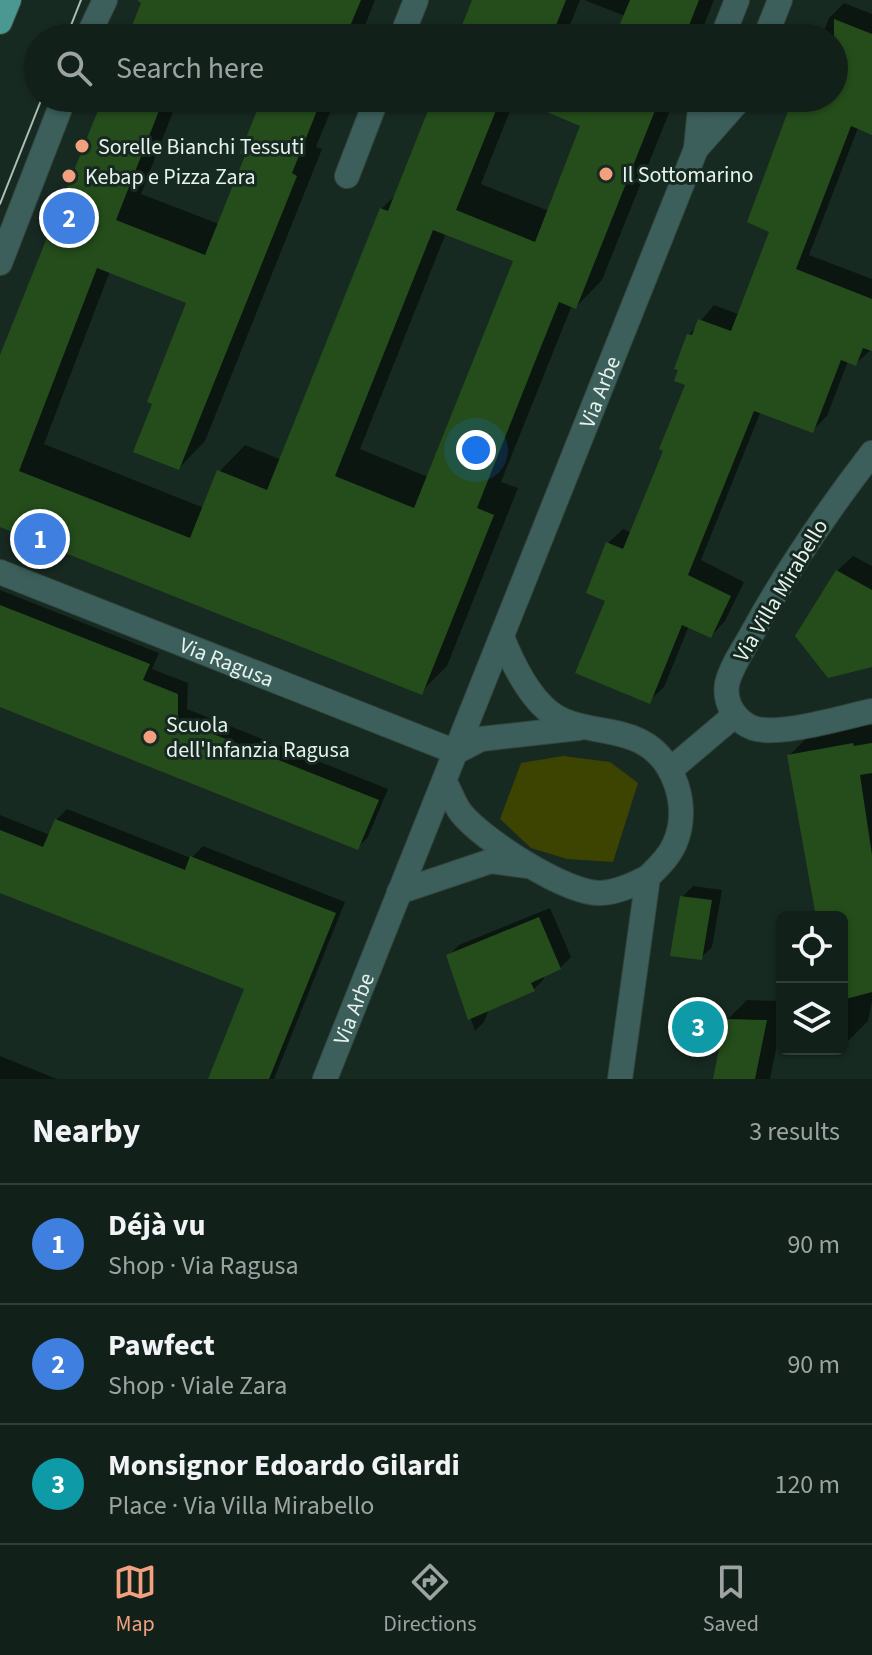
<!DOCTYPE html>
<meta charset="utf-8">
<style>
body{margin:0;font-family:"Source Sans 3",sans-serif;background:#1e2d26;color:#f1f3f6}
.controls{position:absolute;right:24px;bottom:24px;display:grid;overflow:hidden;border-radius:12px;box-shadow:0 2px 6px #0004}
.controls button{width:72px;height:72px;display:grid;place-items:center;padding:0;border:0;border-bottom:2px solid #303e38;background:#112019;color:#f1f3f6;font:40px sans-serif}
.you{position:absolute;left:476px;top:450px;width:28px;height:28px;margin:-20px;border:6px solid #fff;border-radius:50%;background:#1a73e8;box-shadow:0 0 0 12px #1a73e833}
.badge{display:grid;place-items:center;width:52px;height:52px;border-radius:50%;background:#f2a07f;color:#fff;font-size:26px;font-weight:700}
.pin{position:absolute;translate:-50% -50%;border:4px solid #fff;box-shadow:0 2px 8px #0006}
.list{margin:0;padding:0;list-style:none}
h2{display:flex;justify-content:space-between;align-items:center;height:104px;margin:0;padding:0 32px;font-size:34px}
h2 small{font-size:26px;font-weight:400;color:#9ca3a2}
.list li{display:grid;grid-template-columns:52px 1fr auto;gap:24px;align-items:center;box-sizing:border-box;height:120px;padding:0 32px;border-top:2px solid #303e38}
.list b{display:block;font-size:30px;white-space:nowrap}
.list p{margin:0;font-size:26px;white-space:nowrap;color:#9ca3a2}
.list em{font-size:26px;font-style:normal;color:#9ca3a2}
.icon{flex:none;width:44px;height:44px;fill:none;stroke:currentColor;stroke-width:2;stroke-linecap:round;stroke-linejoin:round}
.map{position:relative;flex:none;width:872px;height:1079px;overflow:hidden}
.search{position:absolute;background:#112019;box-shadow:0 2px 6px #0004;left:24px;right:24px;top:24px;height:88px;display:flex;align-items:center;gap:20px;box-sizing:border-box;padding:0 28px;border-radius:44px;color:#9ca3a2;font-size:30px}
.sheet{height:464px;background:#112019}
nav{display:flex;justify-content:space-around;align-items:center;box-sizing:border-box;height:112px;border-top:2px solid #303e38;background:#112019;font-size:22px;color:#9ca3a2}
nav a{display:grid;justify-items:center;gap:4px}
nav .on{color:#f2a07f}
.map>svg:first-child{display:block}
.green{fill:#3d4300}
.shadow{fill:#0007;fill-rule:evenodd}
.building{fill:#254d1b;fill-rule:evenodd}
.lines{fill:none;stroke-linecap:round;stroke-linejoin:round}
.minor-casing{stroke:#34463d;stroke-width:26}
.major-casing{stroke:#34463d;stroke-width:26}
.minor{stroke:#3c5f5c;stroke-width:24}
.major{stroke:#4b9892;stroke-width:24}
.tram{stroke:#afbdb6;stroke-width:2}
.poi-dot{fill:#f2a07f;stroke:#172a21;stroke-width:3}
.labels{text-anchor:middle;stroke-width:6;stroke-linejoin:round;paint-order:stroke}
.poi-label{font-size:22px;fill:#e6f2ec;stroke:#172a21;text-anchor:start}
.street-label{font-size:22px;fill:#e6f2ec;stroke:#172a21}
</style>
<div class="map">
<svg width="872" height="1079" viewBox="0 0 872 1079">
<rect width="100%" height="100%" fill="#172a21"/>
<polygon class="green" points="563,756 610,762 638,783 613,862 567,859 531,848 500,819 521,763"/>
<g class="shadow">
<polygon points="144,0 375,0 360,38 235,38 212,29 209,38 129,38"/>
<polygon points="474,0 580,0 565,38 459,38"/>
<polygon points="584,0 714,0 699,38 616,38 625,16"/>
<polygon points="844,3 872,14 872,121 865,110 809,255 872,279 872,349 855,364 848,361 827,416 813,430 761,411 701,560 744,582 725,621 711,636 689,626 664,687 649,701 608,599 608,543 623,529 632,533 666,450 687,384 689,335 714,305 740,315 772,230 749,221 795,98 834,98 834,38 821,38 829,18"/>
<path d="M 105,98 L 182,98 L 176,104 L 141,194 L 219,224 L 265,98 L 336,98 L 316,147 L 322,149 L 205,441 L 179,468 L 189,302 L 110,271 L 44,444 L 204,508 L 219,472 L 245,445 L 282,460 L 381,209 L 397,194 L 435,98 L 675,98 L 602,280 L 576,307 L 572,305 L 501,482 L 518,488 L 447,666 L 421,692 L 0,525 L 0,360 ZM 515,98 L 583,125 L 549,211 L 481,184 ZM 446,233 L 515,260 L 428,477 L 360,449 Z"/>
<polygon points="853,556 872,566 872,665 837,571"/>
<polygon points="0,590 159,653 152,669 188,683 187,709 388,789 368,837 358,847 0,705"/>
<polygon points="872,725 872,1001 868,1021 848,1041 842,1041 842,917 819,917 789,756 808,736"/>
<polygon points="67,809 191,858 203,846 345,902 274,1079 210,1079 247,987 0,891 0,815 50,835 56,820"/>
<polygon points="693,886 722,890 712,947 701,958 682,897"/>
<polygon points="550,908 571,957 560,968 543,975 544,979 534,989 506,967 484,1022 475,1031 449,955 459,945"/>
<polygon points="747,1000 782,1001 782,1020 770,1079 715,1079 727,1020"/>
<polygon points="0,1056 57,1079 0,1079"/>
</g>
<g class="building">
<polygon points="137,0 361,0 345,38 229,38 199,26 195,38 127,38 141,3"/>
<polygon points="472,0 566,0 551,38 457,38"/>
<polygon points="630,0 699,0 684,38 614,38"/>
<polygon points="834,19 872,34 872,135 851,126 796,269 872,299 872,351 863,348 856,366 841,360 813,433 754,411 688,575 731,596 711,638 682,625 650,704 575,673 605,601 586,593 606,542 623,549 663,451 659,449 685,385 674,381 678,370 674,369 687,334 692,335 698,319 731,331 769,232 747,222 791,103 784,98 834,98"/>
<path d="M 103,98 L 164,98 L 116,220 L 205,255 L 245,155 L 240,153 L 262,98 L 322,98 L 292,173 L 297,176 L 179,470 L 133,452 L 152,404 L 147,402 L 186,303 L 97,268 L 19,471 L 190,538 L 217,470 L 267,490 L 380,208 L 388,211 L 433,98 L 501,98 L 456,210 L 535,242 L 580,126 L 514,98 L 660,98 L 576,309 L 559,302 L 540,349 L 477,508 L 494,515 L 422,695 L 0,527 L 0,355 ZM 433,230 L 513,261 L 414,508 L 335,476 Z"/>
<polygon points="836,570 872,590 872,667 828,678 795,636"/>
<polygon points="0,605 150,664 143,680 178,694 178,720 379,800 358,850 0,707"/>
<polygon points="853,743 854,746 872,743 872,773 860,775 872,855 872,992 842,1000 842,917 816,917 787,755"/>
<polygon points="55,819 185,870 190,856 336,913 269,1079 208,1079 244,989 0,893 0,830 43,847"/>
<polygon points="680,896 712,900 702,960 670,956"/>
<polygon points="539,917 561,969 531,983 535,991 468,1020 446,955"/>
<polygon points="725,1019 767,1020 755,1079 713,1079"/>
</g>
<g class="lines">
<g class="minor-casing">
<g id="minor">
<polyline points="87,38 105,0"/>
<polyline points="401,38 416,0"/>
<polyline points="722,38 737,0"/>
<polyline points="765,38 780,0"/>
<polyline points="696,149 741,98"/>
<polyline points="347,176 377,98"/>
<polyline points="0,263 64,98"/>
<path d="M 872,453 C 828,510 789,567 754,630 C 745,647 731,666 727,684 C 724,703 735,721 753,728 C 778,737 843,717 872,711"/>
<path id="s1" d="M 0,572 L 456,752"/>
<path d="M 502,637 C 512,662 526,692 547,710 C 574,733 610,726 640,741 C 676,759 690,808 675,843 C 669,857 658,867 648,877 L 620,1079"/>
<polyline points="456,752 481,739 579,728"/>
<polyline points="670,770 735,715"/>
<path d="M 444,781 C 451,792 454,805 462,814 C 483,840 568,895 601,893 C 618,892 633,885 648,877"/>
<polyline points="399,892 491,861 528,866"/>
<path id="s2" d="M 325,1079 L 696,149 L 701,98"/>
</g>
</g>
<g class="major-casing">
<polyline id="major" points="0,22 9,0"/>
</g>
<use href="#minor" class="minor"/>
<use href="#major" class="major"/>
<g class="tram">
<polyline points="66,38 81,0"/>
<polyline points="0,204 42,98"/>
</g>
</g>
<g class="poi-dot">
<circle cx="82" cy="146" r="8"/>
<circle cx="606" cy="174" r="8"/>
<circle cx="69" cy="176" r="8"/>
<circle cx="150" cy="737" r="8"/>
</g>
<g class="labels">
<g class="poi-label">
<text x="98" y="154">Sorelle Bianchi Tessuti</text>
<text x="622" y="182">Il Sottomarino</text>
<text x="85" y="184">Kebap e Pizza Zara</text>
<text x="166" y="732">Scuola<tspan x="166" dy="25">dell'Infanzia Ragusa</tspan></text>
</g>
<g class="street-label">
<text dy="8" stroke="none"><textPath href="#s2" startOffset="740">Via Arbe</textPath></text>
<text transform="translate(780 590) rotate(-59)" y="8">Via Villa Mirabello</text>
<text dy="8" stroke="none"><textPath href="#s1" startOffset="244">Via Ragusa</textPath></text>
<text dy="8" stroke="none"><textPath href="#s2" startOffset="76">Via Arbe</textPath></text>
</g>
</g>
</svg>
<div class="controls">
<button><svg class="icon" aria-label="locate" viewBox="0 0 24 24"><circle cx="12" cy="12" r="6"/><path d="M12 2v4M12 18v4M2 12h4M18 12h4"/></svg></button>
<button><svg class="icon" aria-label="layers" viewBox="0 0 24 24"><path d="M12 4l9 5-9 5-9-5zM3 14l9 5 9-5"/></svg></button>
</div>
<div class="you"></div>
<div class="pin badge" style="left:40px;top:539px;background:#3f7fe0">1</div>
<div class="pin badge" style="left:69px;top:218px;background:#3f7fe0">2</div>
<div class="pin badge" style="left:698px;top:1027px;background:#0f9aa8">3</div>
<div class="search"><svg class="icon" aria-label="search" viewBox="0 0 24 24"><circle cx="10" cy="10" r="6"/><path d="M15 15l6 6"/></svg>Search here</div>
</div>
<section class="sheet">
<h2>Nearby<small>3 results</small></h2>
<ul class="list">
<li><span class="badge" style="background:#3f7fe0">1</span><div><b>Déjà vu</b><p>Shop · Via Ragusa</p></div><em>90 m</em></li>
<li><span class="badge" style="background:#3f7fe0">2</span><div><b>Pawfect</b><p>Shop · Viale Zara</p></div><em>90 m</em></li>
<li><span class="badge" style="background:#0f9aa8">3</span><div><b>Monsignor Edoardo Gilardi</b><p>Place · Via Villa Mirabello</p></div><em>120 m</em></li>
</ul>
</section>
<nav>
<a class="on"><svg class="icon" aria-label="map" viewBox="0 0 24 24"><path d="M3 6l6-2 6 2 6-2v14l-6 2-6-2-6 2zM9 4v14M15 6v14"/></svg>Map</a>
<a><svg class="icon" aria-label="directions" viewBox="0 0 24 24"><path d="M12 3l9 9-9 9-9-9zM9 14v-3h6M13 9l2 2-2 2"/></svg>Directions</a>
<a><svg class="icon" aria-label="saved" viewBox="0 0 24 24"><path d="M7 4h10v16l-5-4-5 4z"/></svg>Saved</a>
</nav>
